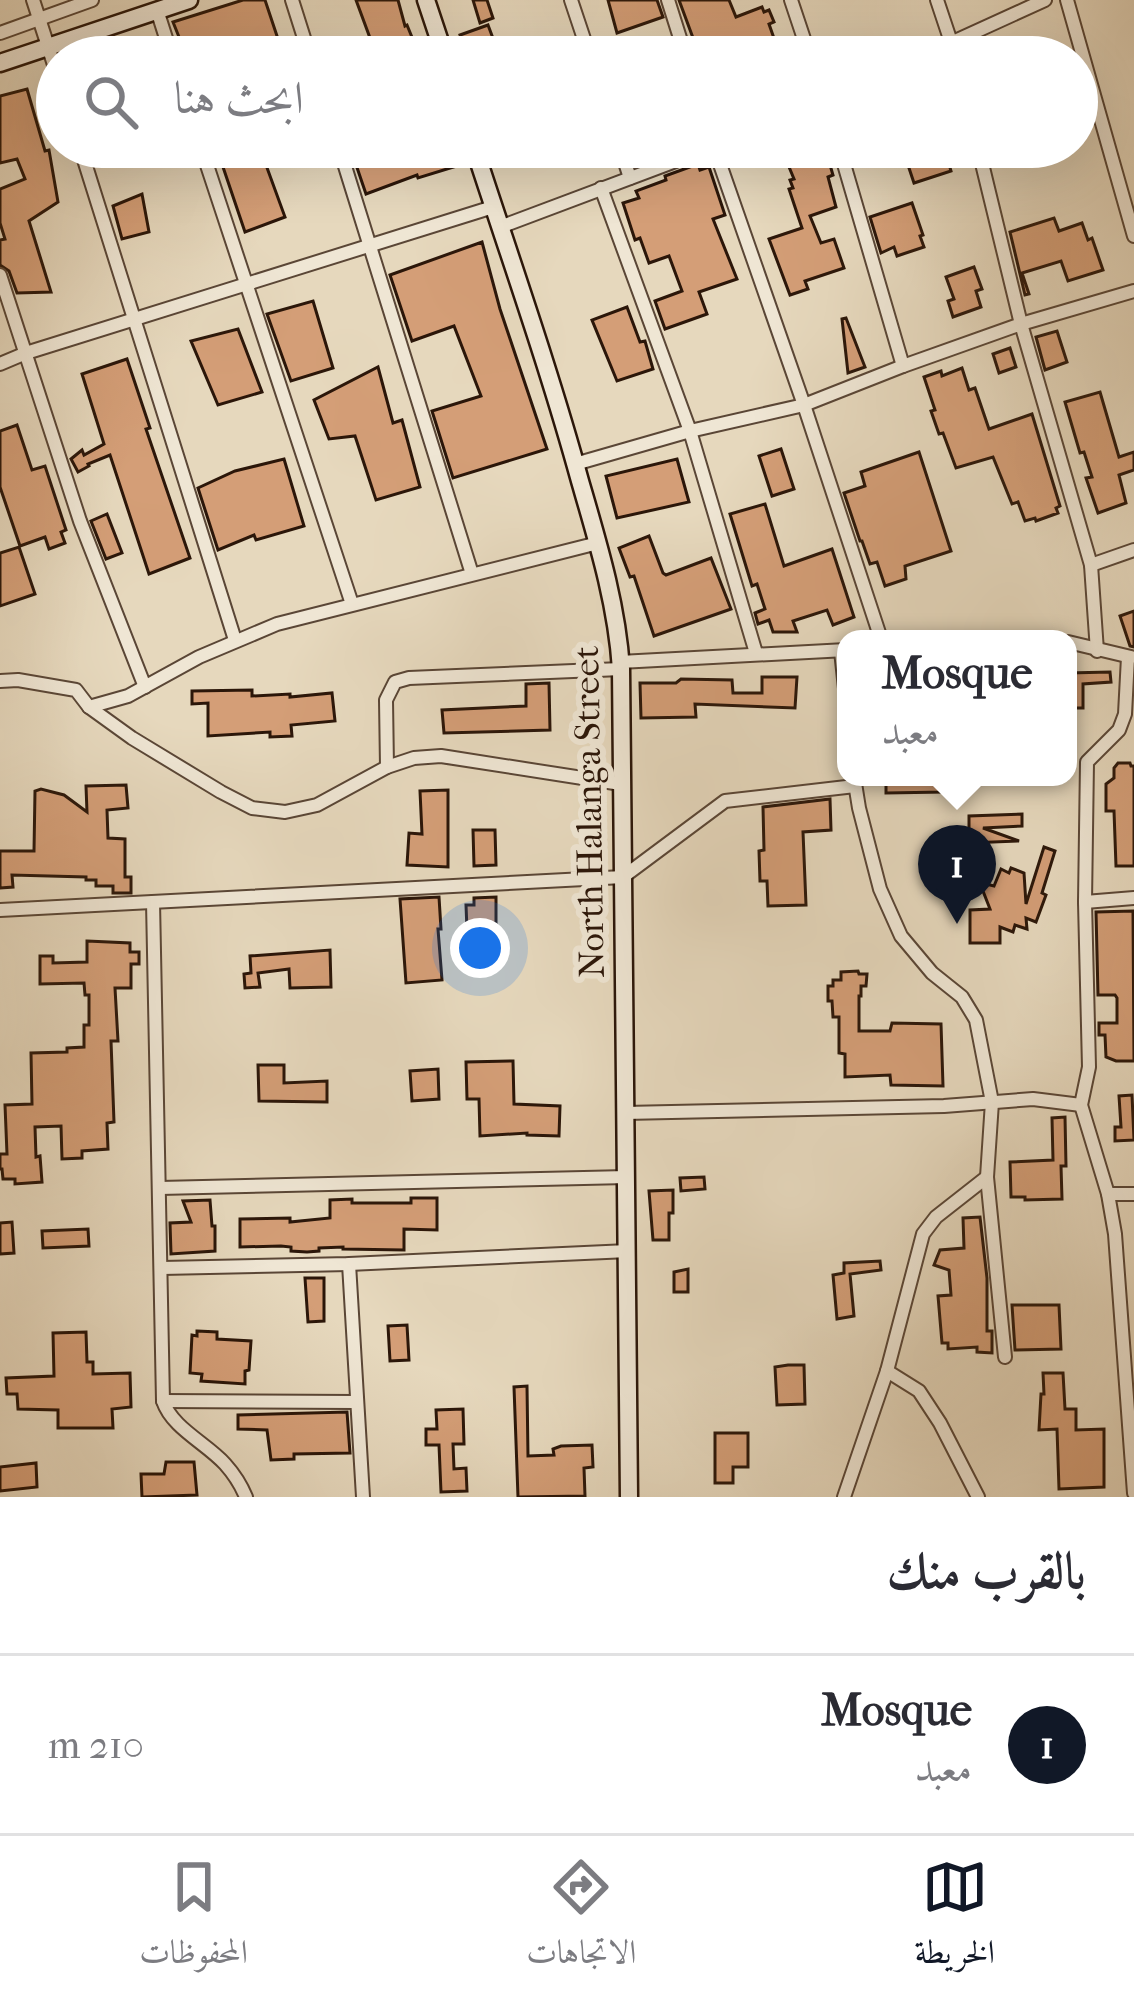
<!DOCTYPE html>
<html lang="ar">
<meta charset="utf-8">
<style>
body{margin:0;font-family:"IM FELL French Canon",Amiri,serif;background:#f2f2f3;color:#2b2b33;direction:rtl}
.you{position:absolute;left:480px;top:948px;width:42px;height:42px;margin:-30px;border:9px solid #fff;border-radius:50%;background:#1a73e8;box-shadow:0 0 0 18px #1a73e833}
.badge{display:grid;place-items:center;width:78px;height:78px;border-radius:50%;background:#111827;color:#fff;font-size:39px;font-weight:700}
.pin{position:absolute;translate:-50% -99px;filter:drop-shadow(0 3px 6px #0008)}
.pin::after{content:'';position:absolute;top:63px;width:42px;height:36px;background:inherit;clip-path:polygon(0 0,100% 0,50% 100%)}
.popup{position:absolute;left:837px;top:630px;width:240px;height:156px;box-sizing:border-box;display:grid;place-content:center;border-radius:24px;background:#fff;filter:drop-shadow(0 3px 9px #0005);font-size:39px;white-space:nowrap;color:#7c7c81}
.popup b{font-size:45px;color:#2b2b33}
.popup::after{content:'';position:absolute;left:50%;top:100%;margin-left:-24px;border:24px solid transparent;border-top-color:#fff}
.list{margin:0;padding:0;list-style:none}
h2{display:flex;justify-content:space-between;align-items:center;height:156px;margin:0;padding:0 48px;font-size:51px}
h2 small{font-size:39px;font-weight:400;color:#7c7c81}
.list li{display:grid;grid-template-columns:78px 1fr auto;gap:36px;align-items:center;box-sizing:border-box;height:180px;padding:0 48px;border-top:3px solid #e1e1e2}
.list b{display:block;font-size:45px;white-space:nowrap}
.list p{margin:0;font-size:39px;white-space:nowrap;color:#7c7c81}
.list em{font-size:39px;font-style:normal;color:#7c7c81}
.icon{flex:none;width:66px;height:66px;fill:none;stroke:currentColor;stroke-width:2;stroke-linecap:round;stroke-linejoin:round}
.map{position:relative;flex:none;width:1134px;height:1497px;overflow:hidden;direction:ltr}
.search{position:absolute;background:#fff;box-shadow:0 12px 48px #0002;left:36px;right:36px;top:36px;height:132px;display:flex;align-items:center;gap:30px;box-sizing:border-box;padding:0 42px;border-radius:66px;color:#7c7c81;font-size:45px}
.sheet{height:336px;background:#fff}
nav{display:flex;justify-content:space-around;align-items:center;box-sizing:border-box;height:168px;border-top:3px solid #e1e1e2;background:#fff;font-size:33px;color:#7c7c81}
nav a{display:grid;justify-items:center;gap:6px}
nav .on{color:#111827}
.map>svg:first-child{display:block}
.building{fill:#d49e77;stroke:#2b1609;stroke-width:3}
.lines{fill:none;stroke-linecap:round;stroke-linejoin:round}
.street-casing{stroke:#5a4636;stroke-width:16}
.secondary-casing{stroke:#2b1609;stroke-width:21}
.street{stroke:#efe6d4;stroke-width:12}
.secondary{stroke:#efe6d4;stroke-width:16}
.labels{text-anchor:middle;stroke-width:12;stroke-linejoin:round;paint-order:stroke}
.street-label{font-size:36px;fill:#2b1609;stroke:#efe6d4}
</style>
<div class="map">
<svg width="1134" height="1497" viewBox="0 0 1134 1497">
<rect width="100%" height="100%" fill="#e6d8bd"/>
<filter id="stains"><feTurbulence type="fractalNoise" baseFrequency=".00167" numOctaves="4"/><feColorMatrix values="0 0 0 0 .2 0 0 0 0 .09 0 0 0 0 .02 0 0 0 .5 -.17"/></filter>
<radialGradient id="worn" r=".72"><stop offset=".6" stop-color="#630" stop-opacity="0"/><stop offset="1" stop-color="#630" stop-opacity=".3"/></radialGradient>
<g class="building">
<polygon points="243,0 265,0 284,57 187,57 173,22"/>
<polygon points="356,0 398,0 405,26 407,25 420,57 323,57 370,38"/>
<polygon points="473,0 487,0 493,18 480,23"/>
<polygon points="608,0 657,0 663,17 617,33"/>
<polygon points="679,0 729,0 736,17 762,7 764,12 769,10 774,22 769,24 776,44 770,46 774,57 756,57 754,52 741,57 713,57 707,42 696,46"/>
<polygon points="488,25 500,57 468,57 460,35"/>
<polygon points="145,40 151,57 100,57 99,54"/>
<polygon points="27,89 45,151 49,150 58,202 29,221 51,292 17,293 9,271 0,265 0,240 5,239 0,223 0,189 25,179 17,159 0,163 0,96"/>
<polygon points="350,147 453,147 460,165 418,178 417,175 366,194"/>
<polygon points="790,147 829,147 832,164 830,165 833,175 828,177 836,207 810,216 821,243 834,239 844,268 805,281 808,289 790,295 769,239 802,228 789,189 793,188 790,180 794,179 782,150"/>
<polygon points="902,147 939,147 940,152 945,150 951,171 914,183"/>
<polygon points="262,154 285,217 245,232 222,164"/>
<polygon points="698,164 700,170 709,167 725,215 713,219 737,279 699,292 707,314 665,329 655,301 682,291 669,256 649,263 640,238 635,240 623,203 639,198 636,191 666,180 665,176"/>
<polygon points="142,194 149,232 122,239 113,206"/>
<polygon points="912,203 923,235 920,236 924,247 897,256 894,247 881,253 870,217"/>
<polygon points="1054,218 1059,231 1082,223 1088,240 1092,238 1103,270 1068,281 1061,261 1022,273 1029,294 1025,295 1010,232"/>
<polygon points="482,242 500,309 547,449 453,478 432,411 481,396 454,326 412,341 390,275"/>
<polygon points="974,267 982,289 976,291 981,307 953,317 948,301 954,299 946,277"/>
<polygon points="313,301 333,368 291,381 267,314"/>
<polygon points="627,307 640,342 645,341 653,369 617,381 592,320"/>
<polygon points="846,318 865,367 848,373 842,319"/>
<polygon points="238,329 262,392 218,405 191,341"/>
<polygon points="1057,331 1067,362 1045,370 1036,337"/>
<polygon points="1010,348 1016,367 999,373 993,354"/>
<polygon points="127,359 150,428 146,429 190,558 149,574 110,455 88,464 89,466 78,472 71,459 82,450 84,455 104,444 82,374"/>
<polygon points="378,367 393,423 402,420 420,487 376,500 355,436 329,439 314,400"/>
<polygon points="962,368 969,390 975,388 989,429 1032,414 1060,506 1056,508 1058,513 1036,521 1035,518 1025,521 1018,502 1012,504 993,457 956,468 943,433 939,434 931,411 935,410 924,377 941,371 942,376"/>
<polygon points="1100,392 1119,457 1134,452 1134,470 1119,475 1126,503 1098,513 1086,478 1092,477 1084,452 1080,453 1065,402"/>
<polygon points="17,425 32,470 45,466 66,530 61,532 65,543 49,549 45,537 20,546 0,487 0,431"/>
<polygon points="781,449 794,489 772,496 759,456"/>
<polygon points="919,452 951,551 905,566 906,579 885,586 877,562 870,564 862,541 860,541 844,493 865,486 861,472"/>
<polygon points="284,459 304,526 256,540 254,535 218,550 198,488 235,471"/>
<polygon points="677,459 689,502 617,518 606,476"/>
<polygon points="765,504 784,566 832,549 854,617 833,625 827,610 793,621 797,632 773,632 769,620 758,624 755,613 765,609 757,584 752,586 730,514"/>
<polygon points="107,514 122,553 106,559 91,521"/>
<polygon points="649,536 663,573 666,575 711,558 731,609 654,636 634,576 630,577 619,548"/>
<polygon points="19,547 35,594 0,606 0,553"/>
<polygon points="1134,611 1134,647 1130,646 1120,616"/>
<polygon points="1110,672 1111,682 1083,684 1083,708 1068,708 1068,673"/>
<polygon points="762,677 797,677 795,708 695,704 696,717 641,718 640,683 676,683 681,679 732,680 733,693 762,693"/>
<polygon points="549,683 550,730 444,733 442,710 526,706 526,684"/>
<polygon points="252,690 252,696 290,694 290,697 332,693 335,721 291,725 292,736 270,737 270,732 208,736 208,703 192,704 192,691"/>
<polygon points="1118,763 1130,763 1131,766 1134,766 1134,866 1116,866 1114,811 1106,811 1106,784 1114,778 1114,768"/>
<polygon points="886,777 943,777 944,792 886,793"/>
<polygon points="126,785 128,808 107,810 108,838 125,839 125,877 131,877 131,893 113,893 113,886 96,886 96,880 86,880 86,877 12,875 13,887 0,888 0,851 34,851 35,791 41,789 64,795 87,812 86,786"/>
<polygon points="448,790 448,867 407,865 409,833 422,834 420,791"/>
<polygon points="830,799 831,830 803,832 806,905 768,906 767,881 760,881 759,851 764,850 763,807"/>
<polygon points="1022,814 1022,826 983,828 1019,841 969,843 969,816"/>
<polygon points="473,830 495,830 496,865 474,866"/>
<polygon points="1044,847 1055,851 1042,893 1046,895 1036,922 1026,918 1027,929 1015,925 1013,932 1000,927 1000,943 970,943 970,910 990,909 983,891 986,884 994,886 1001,869 1009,873 1011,868 1024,873 1026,904"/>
<polygon points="439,897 441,929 438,929 442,980 406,983 400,899"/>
<polygon points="496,897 496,929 467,930 466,905 474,905 474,898"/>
<polygon points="1133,911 1134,1061 1116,1061 1106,1057 1105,1035 1099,1035 1099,1023 1117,1023 1117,998 1115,995 1098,995 1096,912"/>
<polygon points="87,941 130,943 130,952 139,952 139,964 131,964 131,988 115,988 118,1041 111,1041 114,1122 107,1123 108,1149 82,1151 82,1158 62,1159 61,1126 35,1127 36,1157 40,1156 42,1182 15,1184 15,1179 3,1179 2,1169 0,1169 0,1154 7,1154 5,1105 32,1104 31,1053 67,1052 67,1048 84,1047 84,1025 89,1025 89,995 85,995 84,983 40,984 40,956 53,956 53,963 87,962"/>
<polygon points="330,950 331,987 290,988 289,969 258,973 260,987 245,988 244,974 251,973 250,956"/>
<polygon points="858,971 859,974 867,974 866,986 861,986 861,996 859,996 859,1031 890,1031 892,1023 941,1024 943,1086 891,1085 890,1075 845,1077 845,1054 839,1053 839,1017 833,1017 832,1001 828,1001 828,986 833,986 833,980 841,980 841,972"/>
<polygon points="513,1061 514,1104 560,1106 559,1136 527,1135 527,1133 480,1136 479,1099 467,1099 466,1062"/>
<polygon points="258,1065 284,1065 284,1083 327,1081 327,1102 259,1101"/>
<polygon points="438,1069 439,1099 412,1101 410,1071"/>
<polygon points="1132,1095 1134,1140 1115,1141 1115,1127 1121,1127 1119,1096"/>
<polygon points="1065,1117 1066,1166 1061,1166 1062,1199 1025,1200 1025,1197 1011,1197 1010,1162 1053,1160 1052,1118"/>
<polygon points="704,1177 705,1189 681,1191 680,1178"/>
<polygon points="673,1190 673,1213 669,1213 669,1240 653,1240 649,1191"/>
<polygon points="411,1198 437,1198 437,1230 404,1229 404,1250 343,1249 343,1247 319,1248 319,1251 307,1252 291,1251 291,1247 281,1246 240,1247 240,1219 290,1218 290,1222 330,1218 330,1200 352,1199 352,1203 411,1203"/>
<polygon points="210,1200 212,1226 215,1226 215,1251 171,1254 170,1223 191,1222 183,1201"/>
<polygon points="980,1217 987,1278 987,1331 992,1331 992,1353 977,1352 977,1347 948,1349 948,1343 942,1343 938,1296 951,1295 949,1270 934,1265 940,1250 964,1248 963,1218"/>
<polygon points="12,1222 14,1253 0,1254 0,1223"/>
<polygon points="88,1229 89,1246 43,1248 42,1231"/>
<polygon points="880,1261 881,1270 850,1274 854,1316 837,1319 833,1275 844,1273 844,1263"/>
<polygon points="688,1269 688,1292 674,1292 674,1272"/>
<polygon points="305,1278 324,1278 324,1321 308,1322"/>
<polygon points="1012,1305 1059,1305 1061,1349 1015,1350"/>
<polygon points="407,1325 409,1360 390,1361 388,1326"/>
<polygon points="197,1331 217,1332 217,1339 251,1341 249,1370 245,1371 245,1384 201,1381 202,1374 190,1373 192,1335 197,1336"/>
<polygon points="86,1332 87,1362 93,1362 93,1374 130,1373 131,1407 112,1409 113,1428 58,1428 58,1410 18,1409 17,1394 7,1394 6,1378 54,1376 53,1333"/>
<polygon points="788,1365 804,1365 805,1404 777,1405 775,1367"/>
<polygon points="1043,1373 1063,1373 1065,1409 1076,1409 1076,1430 1104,1429 1104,1487 1059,1489 1057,1429 1039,1430 1041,1394 1044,1394"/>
<polygon points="527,1386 528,1456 554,1455 553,1449 561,1446 592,1445 593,1467 584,1468 585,1496 518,1497 514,1387"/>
<polygon points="463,1409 464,1444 453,1444 454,1469 466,1468 467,1491 441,1492 439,1445 426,1445 426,1429 437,1429 436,1410"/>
<polygon points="347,1412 350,1453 294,1454 294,1459 271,1460 267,1430 238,1429 238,1415"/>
<polygon points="715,1433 748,1433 748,1467 733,1467 733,1483 715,1483"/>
<polygon points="166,1462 194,1462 197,1495 142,1497 141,1474 164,1474"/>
<polygon points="36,1463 37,1487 0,1491 0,1467"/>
</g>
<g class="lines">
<g class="street-casing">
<g id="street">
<polyline points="33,0 57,74"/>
<polyline points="292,0 310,57"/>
<polyline points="571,0 590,57"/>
<polyline points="668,0 686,57"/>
<polyline points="791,0 810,57"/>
<polyline points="937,0 956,57"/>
<polyline points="1067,0 1134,236"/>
<polyline points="157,10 172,57"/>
<polyline points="0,33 92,0"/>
<polyline points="920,57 1045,0"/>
<polyline points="80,147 235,640"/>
<polyline points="201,147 352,604"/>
<polyline points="339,147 472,574"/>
<polyline points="620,147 630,178"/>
<polyline points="714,147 804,405 881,639"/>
<polyline points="839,147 903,366"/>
<polyline points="978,147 1021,324 1091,565 1097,651"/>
<polyline points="601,188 690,431 756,653"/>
<polyline points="500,227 713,147"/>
<polyline points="0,275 80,521 145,687"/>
<polyline points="0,364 26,353 493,207"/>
<polyline points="575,464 690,431 804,405 903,366 1021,324 1134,291"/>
<polyline points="1091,565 1134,550"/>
<polyline points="1068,642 1131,657"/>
<polyline points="841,651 846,698"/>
<polyline points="1128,657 1125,714 1119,730 1087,762 1085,902 1089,1067 1081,1105 1108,1194 1115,1234 1134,1493"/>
<polyline points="620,662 846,650"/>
<polyline points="0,681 18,680 76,690 89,707 132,738 221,792 252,808 285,812 317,805 387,767 414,758 441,756 621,784"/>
<polyline points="89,707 128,696 199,657 277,624 598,543"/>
<polyline points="387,767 386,700 395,682 409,678 621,669"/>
<polyline points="854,777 859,808 880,889 901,936 932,973 962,997 976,1020 992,1102 987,1177 1005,1357"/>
<path d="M 153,902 L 163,1401 C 172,1428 206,1443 225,1464 C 234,1474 241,1485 246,1497"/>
<polyline points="1085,902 1134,898"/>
<polyline points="0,910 623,877 725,801 855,786"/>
<polyline points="625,1113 944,1106 1033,1099 1081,1105"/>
<polyline points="160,1188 627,1177"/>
<polyline points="1108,1194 1134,1194"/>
<polyline points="349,1264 363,1497"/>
<polyline points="162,1268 349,1264 628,1251"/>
<polyline points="887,1371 919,1391 940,1423 978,1497"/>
<polyline points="163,1401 357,1402"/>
<polyline points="844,1497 887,1371 923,1234 936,1217 987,1177"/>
</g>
</g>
<g class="secondary-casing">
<g id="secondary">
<polyline points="426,0 445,57"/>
<polyline points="0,63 189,0"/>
<path d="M 474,147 C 510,258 549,368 580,481 C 598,543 617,605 621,669 L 629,1497"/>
</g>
</g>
<use href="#street" class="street"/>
<use href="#secondary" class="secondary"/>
</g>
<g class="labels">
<g class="street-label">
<text transform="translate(588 812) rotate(-91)" y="13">North Halanga Street</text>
</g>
</g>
<rect width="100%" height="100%" filter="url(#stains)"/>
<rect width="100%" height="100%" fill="url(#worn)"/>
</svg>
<div class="you"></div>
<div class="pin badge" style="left:957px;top:924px">1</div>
<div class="popup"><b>Mosque</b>معبد</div>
<div class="search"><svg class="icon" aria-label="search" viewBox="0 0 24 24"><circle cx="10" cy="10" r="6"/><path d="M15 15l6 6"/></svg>ابحث هنا</div>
</div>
<section class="sheet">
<h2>بالقرب منك<small></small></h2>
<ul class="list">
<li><span class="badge">1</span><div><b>Mosque</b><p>معبد</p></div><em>210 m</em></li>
</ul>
</section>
<nav>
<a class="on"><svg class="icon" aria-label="map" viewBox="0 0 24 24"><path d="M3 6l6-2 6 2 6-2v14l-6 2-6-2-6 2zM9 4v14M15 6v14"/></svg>الخريطة</a>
<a><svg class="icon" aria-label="directions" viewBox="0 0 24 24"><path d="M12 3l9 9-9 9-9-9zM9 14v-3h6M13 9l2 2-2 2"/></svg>الاتجاهات</a>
<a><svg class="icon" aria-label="saved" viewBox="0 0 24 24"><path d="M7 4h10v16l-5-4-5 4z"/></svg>المحفوظات</a>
</nav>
